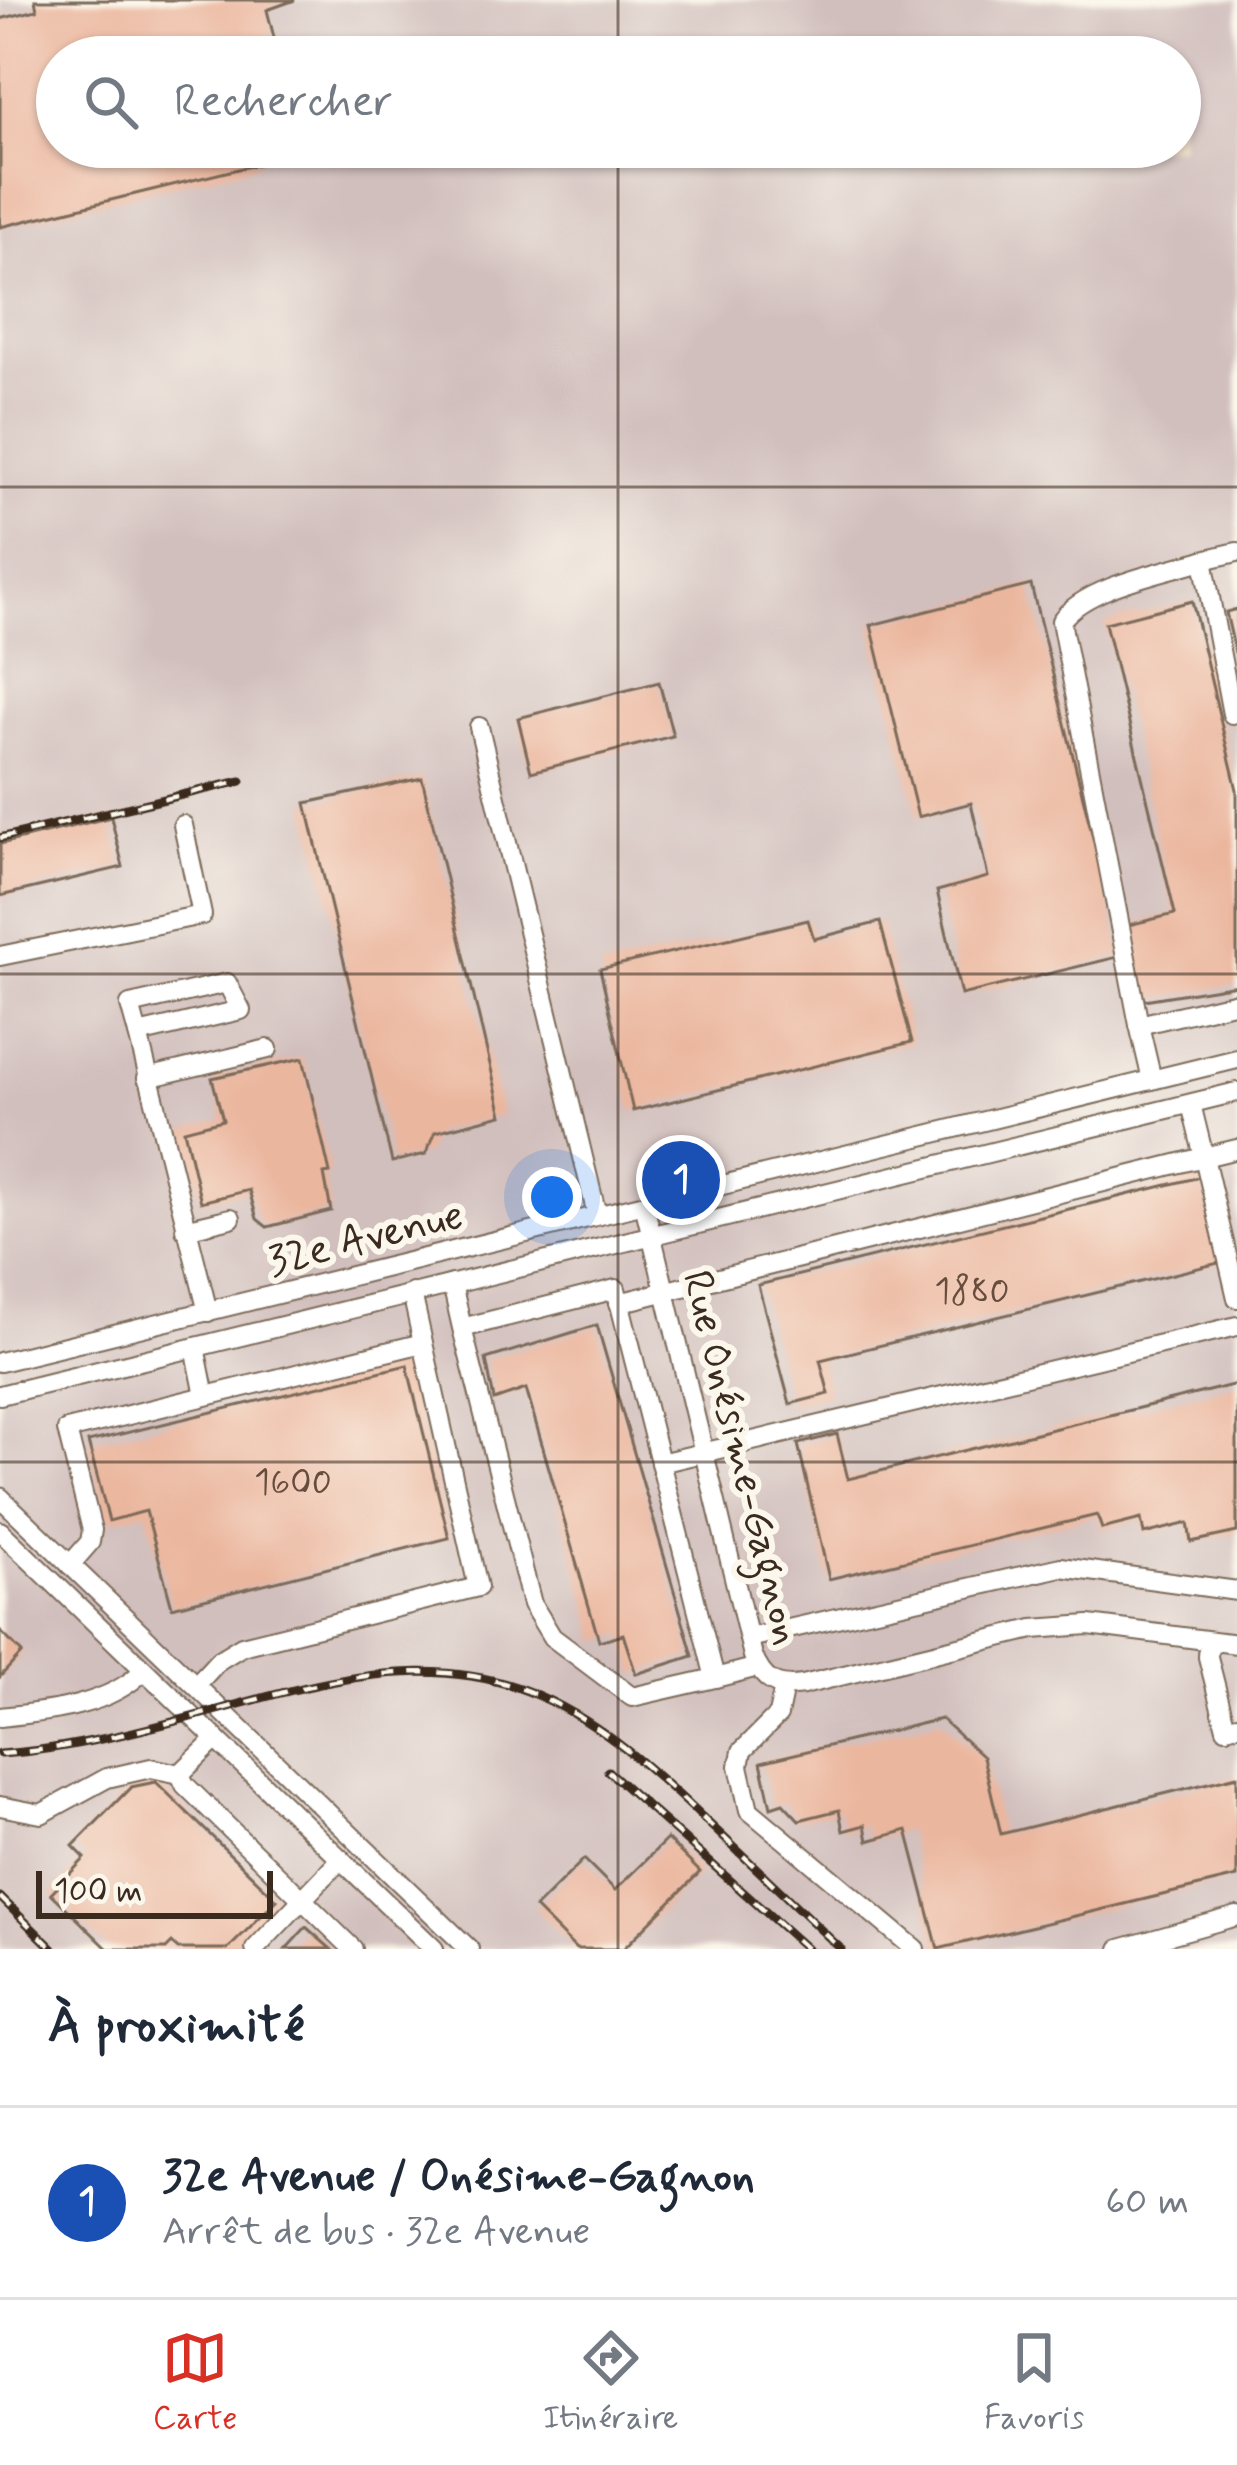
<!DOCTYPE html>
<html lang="fr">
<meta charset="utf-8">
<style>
body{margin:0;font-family:Mynerve,sans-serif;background:#f2f2f3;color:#1f2937}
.scale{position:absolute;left:36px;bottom:30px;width:237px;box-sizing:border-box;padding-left:12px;border:6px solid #3b2a1e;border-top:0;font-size:33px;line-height:42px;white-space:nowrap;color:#3b2a1e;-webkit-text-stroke:9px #fbf7ec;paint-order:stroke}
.you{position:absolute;left:552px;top:1197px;width:42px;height:42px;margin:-30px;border:9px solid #fff;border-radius:50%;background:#1a73e8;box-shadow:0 0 0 18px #1a73e833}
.badge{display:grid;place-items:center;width:78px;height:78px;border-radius:50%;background:#d93025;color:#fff;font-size:39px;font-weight:700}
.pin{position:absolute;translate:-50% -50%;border:6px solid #fff;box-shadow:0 3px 12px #0006}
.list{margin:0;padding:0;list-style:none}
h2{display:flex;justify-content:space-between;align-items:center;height:156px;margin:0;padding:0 48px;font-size:51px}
h2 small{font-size:39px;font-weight:400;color:#747a83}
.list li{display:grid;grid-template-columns:78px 1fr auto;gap:36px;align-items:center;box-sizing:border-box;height:192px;padding:0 48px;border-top:3px solid #e0e1e3}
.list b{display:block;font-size:45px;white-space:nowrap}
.list p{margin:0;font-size:39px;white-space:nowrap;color:#747a83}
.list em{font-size:39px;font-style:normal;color:#747a83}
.icon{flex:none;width:66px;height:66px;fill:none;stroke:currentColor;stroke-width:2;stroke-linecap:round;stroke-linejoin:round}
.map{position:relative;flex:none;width:1237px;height:1949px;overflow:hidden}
.search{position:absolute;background:#fff;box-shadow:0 3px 9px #0004;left:36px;right:36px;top:36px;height:132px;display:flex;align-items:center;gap:30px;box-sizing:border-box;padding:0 42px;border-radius:66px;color:#747a83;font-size:45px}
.sheet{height:348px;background:#fff}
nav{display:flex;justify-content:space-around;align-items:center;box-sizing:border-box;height:168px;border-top:3px solid #e0e1e3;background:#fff;font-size:33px;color:#747a83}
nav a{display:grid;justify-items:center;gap:6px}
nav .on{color:#d93025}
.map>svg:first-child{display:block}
.industrial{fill:#d1bfbd;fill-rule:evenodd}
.building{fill:#ebb69e}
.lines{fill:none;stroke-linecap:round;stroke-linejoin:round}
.minor-casing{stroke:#7c6b5a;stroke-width:22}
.minor{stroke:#fff;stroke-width:18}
.rail-casing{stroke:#3b2a1e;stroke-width:9}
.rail{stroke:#fbf7ec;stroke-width:4.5;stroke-dasharray:14;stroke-linecap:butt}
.grid{fill:none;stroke:#3b2a1e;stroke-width:3;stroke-opacity:0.55}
.labels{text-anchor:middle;stroke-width:12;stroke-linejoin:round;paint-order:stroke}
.number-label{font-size:36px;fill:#674d3e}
.street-label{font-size:42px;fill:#3b2a1e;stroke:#fbf7ec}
</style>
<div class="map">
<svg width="1237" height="1949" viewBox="0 0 1237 1949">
<rect width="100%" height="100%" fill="#fbf7ec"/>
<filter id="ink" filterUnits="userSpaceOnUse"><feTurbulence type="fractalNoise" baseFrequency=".00833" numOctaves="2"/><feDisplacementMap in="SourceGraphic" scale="24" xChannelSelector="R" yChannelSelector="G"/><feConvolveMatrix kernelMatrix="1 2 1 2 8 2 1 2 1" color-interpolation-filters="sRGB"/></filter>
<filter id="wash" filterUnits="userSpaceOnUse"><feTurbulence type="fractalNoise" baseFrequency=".004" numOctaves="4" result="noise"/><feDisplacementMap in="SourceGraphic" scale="48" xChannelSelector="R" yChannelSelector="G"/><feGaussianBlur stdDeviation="2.7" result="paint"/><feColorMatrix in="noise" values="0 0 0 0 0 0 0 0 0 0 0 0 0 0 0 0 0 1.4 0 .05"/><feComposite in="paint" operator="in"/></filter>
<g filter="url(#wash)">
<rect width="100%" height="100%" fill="#f5e4ca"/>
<path class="industrial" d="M 0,0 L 1237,0 L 1237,1949 L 0,1949 ZM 57,57 L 1180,57 L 1180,147 L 57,147 Z"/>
<g id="blocks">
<g class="building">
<polygon points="35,0 295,0 267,10 279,57 57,57 57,147 254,147 259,164 0,227 0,19 37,10"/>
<polygon points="1031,585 1122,956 961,995 937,891 988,877 971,803 918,817 871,625"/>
<polygon points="1192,601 1237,790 1237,985 1144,1000 1124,926 1175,914 1105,623"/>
<polygon points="1237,609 1237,651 1235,652 1226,612"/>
<polygon points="659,682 673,736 531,772 518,718"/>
<polygon points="422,778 502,1115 435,1132 426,1154 392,1162 306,803"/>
<polygon points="111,817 123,867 0,896 0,844"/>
<polygon points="808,920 814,939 880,922 912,1042 633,1111 600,969"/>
<polygon points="303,1058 330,1173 324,1174 331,1211 267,1227 257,1219 249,1190 201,1202 184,1130 223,1120 212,1078"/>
<polygon points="1200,1177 1223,1262 820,1360 829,1394 790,1404 758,1285"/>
<polygon points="597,1325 693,1656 636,1674 623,1634 599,1641 526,1389 494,1400 486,1359"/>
<polygon points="407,1365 449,1538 172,1607 146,1511 109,1521 88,1442"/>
<polygon points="1237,1384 1237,1532 1191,1542 1188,1523 1144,1534 1141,1519 1102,1529 1097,1515 829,1579 798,1444 837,1434 848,1479"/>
<polygon points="0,1631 22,1653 0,1677"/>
<polygon points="941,1719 983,1757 1001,1834 1237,1776 1237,1877 938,1949 907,1830 868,1841 865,1825 843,1831 839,1810 799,1820 783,1803 771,1807 761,1762"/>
<polygon points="156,1782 277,1900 228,1949 178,1949 172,1943 166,1949 108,1949 51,1893 85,1858 73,1846 131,1787"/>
<polygon points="667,1839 700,1872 623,1949 576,1949 535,1908 584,1859 615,1890"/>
<polygon points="306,1927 331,1949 286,1949"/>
</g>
</g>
</g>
<g filter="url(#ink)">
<use href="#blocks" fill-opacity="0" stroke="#7c6b5a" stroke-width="3"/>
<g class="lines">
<g class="minor-casing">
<g id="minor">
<polyline points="1232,714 1203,560 1237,552"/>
<polyline points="479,727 597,1215"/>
<polyline points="0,956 202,915 183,825"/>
<polygon points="227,983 241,1010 138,1034 130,1005"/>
<path d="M 1139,1025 L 1061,621 C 1084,587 1163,572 1203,560"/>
<polyline points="138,1034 208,1312"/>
<polyline points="147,1078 268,1049"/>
<polyline points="1152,1080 1139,1025 1237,1002"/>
<polyline points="1191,1104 1204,1157 1237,1149"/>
<path d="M 644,1204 L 753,1656 C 763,1681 776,1689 803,1685 L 1033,1629 L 1089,1625 L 1237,1644"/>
<polyline points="185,1229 231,1218"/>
<polyline points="452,1284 462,1328 532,1604 552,1637 632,1697 715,1678 616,1289 462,1328"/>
<polyline points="619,1303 1204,1157 1237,1298"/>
<polyline points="195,1347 205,1396"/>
<polyline points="0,1362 1237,1059"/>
<polyline points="0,1395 1237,1092"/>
<polyline points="660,1463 1237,1326"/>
<polyline points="0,1497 469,1949"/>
<polyline points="0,1531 434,1949"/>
<polyline points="70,1565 90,1542 92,1530 67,1430 423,1343 412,1293"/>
<polyline points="749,1638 1061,1567 1237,1591"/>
<polyline points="1209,1641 1208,1657 1226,1728 1237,1725"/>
<polyline points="715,1678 758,1667"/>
<polyline points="196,1685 219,1660 242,1646 478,1587 423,1343"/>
<polyline points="784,1687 778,1715 742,1751 739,1766 749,1810 915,1949"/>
<path d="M 0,1717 C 48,1712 110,1706 144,1670"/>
<polyline points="216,1739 180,1774 185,1785 353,1949"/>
<polyline points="0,1806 41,1814 107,1778 151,1768 180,1774"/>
<polyline points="255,1949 341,1859"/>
<polyline points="1120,1949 1237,1916"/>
</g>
</g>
<use href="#minor" class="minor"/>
<g class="rail-casing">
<g id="rail">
<polyline points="0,838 241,781"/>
<path d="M 0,1754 C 96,1748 200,1713 293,1690 C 482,1644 567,1687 702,1817 C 749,1861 795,1905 841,1949"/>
<polyline points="608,1771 807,1949"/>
<polyline points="0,1897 53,1949"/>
</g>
</g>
<use href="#rail" class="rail"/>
</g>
</g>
<path class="grid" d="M 618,0 L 618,57M 618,147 L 618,1949M 0,487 L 1237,487M 0,974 L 1237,974M 0,1462 L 1237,1462"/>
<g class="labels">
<g class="number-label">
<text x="972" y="1302">1880</text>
<text x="293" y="1493">1600</text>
</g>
<g class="street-label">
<text transform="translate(365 1236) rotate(-14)" y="15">32e Avenue</text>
<text transform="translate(744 1457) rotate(76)" y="15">Rue Onésime-Gagnon</text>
</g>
</g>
</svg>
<div class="scale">100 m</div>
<div class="you"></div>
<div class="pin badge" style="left:681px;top:1180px;background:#1a4fb4">1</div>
<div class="search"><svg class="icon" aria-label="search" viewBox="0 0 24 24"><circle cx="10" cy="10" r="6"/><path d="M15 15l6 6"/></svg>Rechercher</div>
</div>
<section class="sheet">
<h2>À proximité<small></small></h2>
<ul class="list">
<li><span class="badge" style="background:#1a4fb4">1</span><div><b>32e Avenue / Onésime-Gagnon</b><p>Arrêt de bus · 32e Avenue</p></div><em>60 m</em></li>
</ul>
</section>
<nav>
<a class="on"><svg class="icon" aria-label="map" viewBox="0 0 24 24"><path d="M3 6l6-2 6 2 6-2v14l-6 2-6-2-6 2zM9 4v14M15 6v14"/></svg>Carte</a>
<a><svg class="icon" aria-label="directions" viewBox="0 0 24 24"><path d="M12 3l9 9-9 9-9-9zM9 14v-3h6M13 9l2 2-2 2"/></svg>Itinéraire</a>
<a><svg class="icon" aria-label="saved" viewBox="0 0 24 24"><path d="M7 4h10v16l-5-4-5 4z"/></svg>Favoris</a>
</nav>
